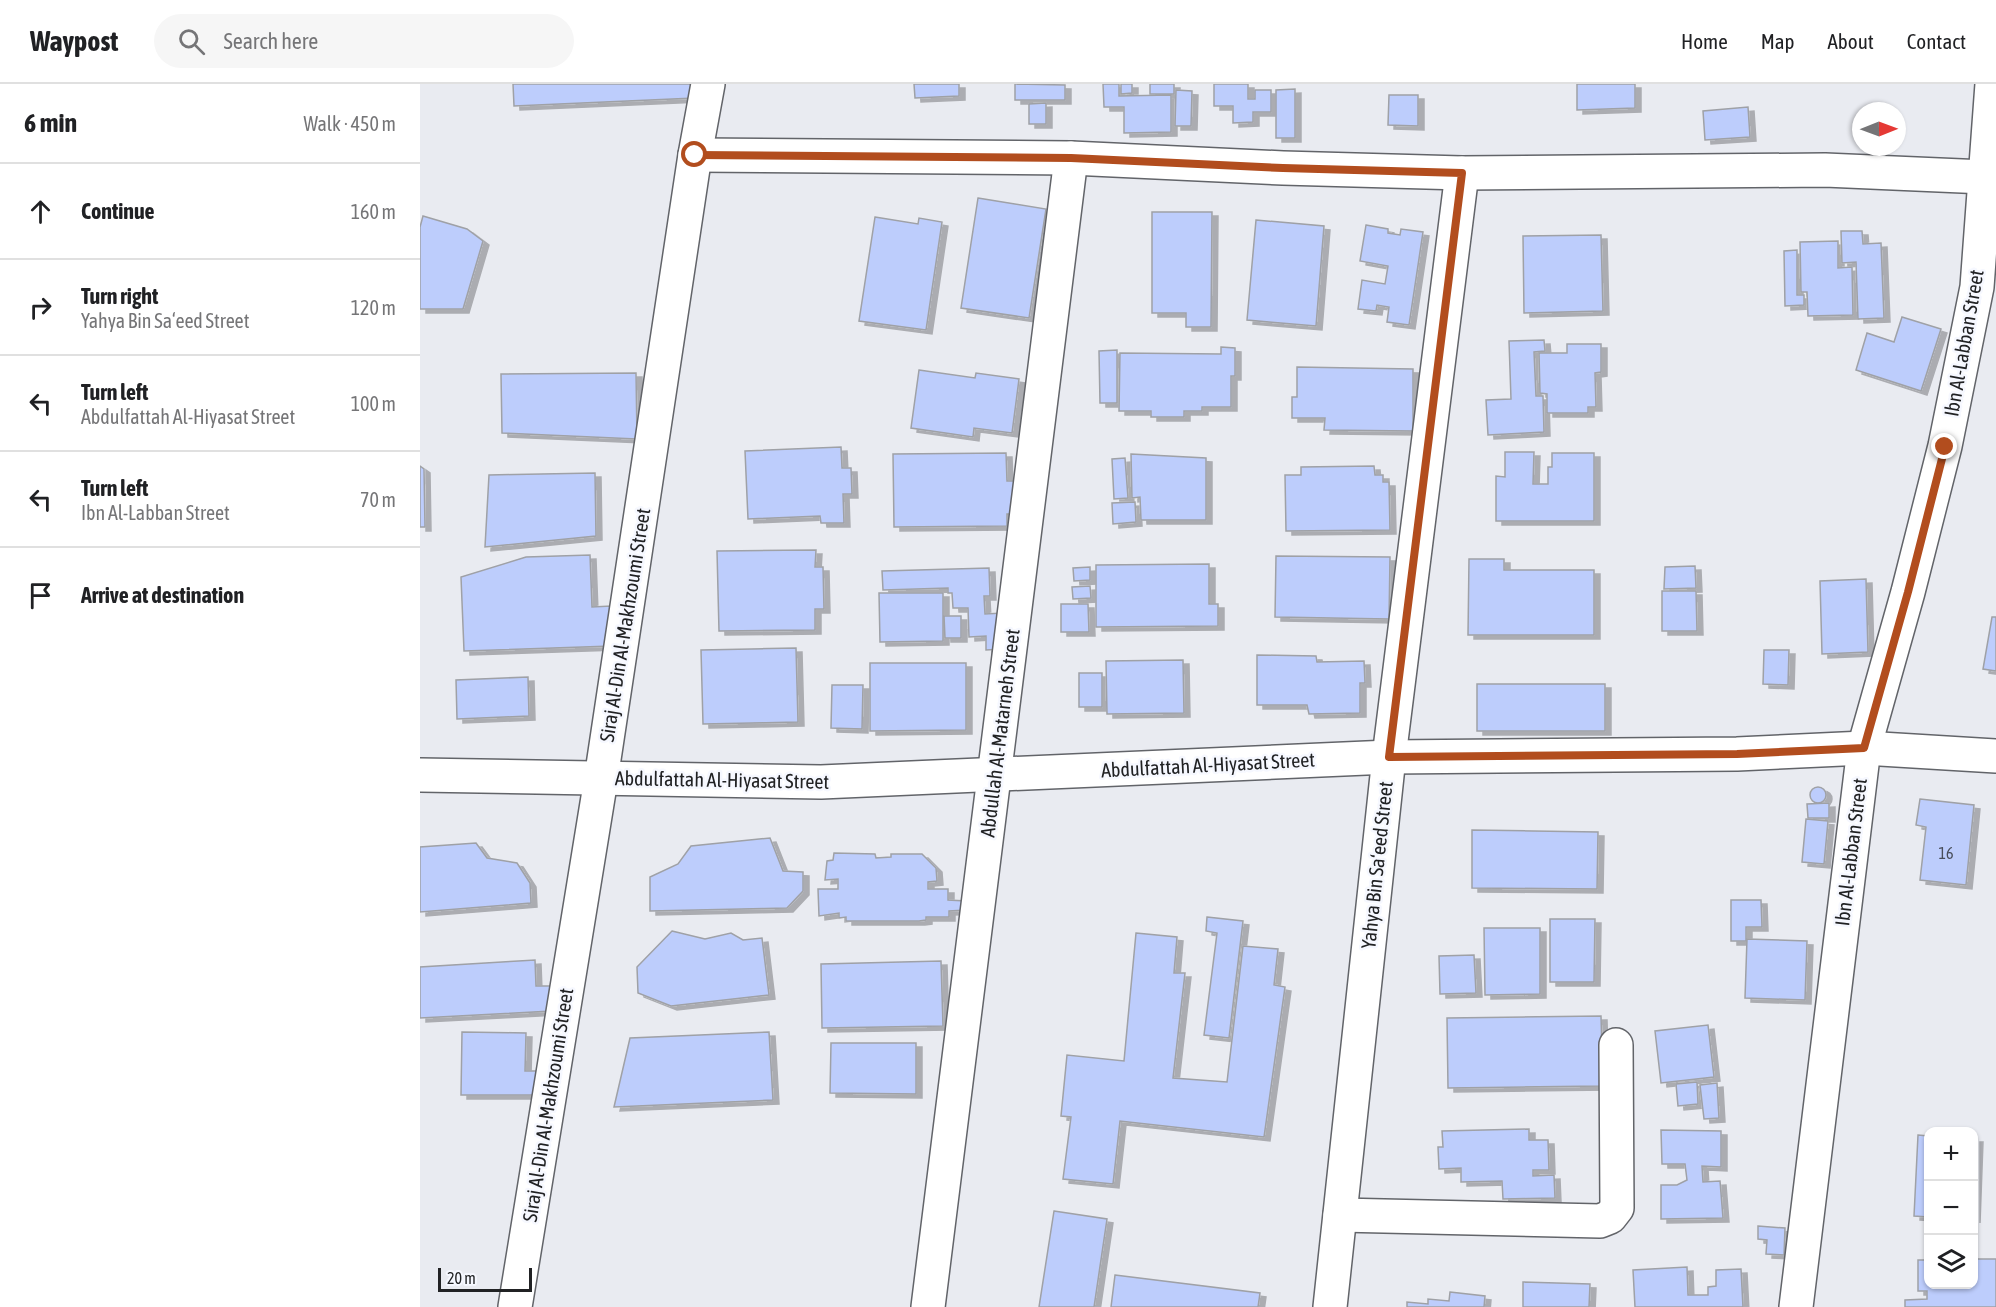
<!DOCTYPE html>
<meta charset="utf-8">
<style>
body{margin:0;font-family:"Asap Condensed",sans-serif;background:#f6f6f6;color:#202124}
.controls{position:absolute;right:18px;bottom:18px;display:grid;overflow:hidden;border-radius:12px;box-shadow:0 2px 4px #0004}
.controls button{width:54px;height:54px;display:grid;place-items:center;padding:0;border:0;border-bottom:2px solid #e0e0e0;background:#fff;color:#202124;font:30px sans-serif}
.compass{position:absolute;left:1432px;top:18px;width:54px;height:54px;border-radius:50%;background:#fff;box-shadow:0 2px 4px #0004;rotate:89deg}
.scale{position:absolute;left:18px;bottom:15px;width:94px;box-sizing:border-box;padding-left:6px;border:3px solid #212224;border-top:0;font-size:16px;line-height:21px;white-space:nowrap;color:#212224;-webkit-text-stroke:4px #f6f8ff;paint-order:stroke}
.stop{position:absolute;width:18px;height:18px;margin:-14px;border:4px solid #b24d1e;border-radius:50%;background:#fff}
.stop.end{background:#b24d1e;border-color:#fff;box-shadow:0 2px 6px #0008}
.list{margin:0;padding:0;list-style:none}
h2{display:flex;justify-content:space-between;align-items:center;height:78px;margin:0;padding:0 24px;font-size:26px}
h2 small{font-size:20px;font-weight:400;color:#757577}
.list li{display:grid;grid-template-columns:39px 1fr auto;gap:18px;align-items:center;box-sizing:border-box;height:96px;padding:0 24px;border-top:2px solid #e0e0e0}
.list b{display:block;font-size:22px;white-space:nowrap}
.list p{margin:0;font-size:20px;white-space:nowrap;color:#757577}
.list em{font-size:20px;font-style:normal;color:#757577}
.icon{flex:none;width:33px;height:33px;fill:none;stroke:currentColor;stroke-width:2;stroke-linecap:round;stroke-linejoin:round}
.map{position:relative;flex:none;width:1576px;height:1223px;overflow:hidden}
header{display:flex;align-items:center;gap:36px;box-sizing:border-box;height:84px;padding:0 30px;background:#fff;border-bottom:2px solid #e0e0e0}
header strong{font-size:28px}
nav{display:flex;gap:33px;margin-inline-start:auto;font-size:21px}
.search{width:420px;height:54px;background:#f6f6f6;display:flex;align-items:center;gap:15px;box-sizing:border-box;padding:0 21px;border-radius:33px;color:#757577;font-size:22px}
main{display:flex}
aside{flex:1;background:#fff}
.map>svg:first-child{display:block}
.building{fill:#bdcdfc;stroke:#9fa1a6;stroke-width:1.5;filter:url(#shadow)}
.lines{fill:none;stroke-linecap:round;stroke-linejoin:round}
.minor-casing{stroke:#626469;stroke-width:36}
.minor{stroke:#fff;stroke-width:33}
.route{stroke:#b24d1e;stroke-width:8}
.labels{text-anchor:middle;stroke-width:5;stroke-linejoin:round;paint-order:stroke}
.number-label{font-size:16px;fill:#484d5a}
.street-label{font-size:20px;fill:#212224;stroke:#f6f8ff}
</style>
<header>
<strong>Waypost</strong>
<div class="search"><svg class="icon" aria-label="search" viewBox="0 0 24 24"><circle cx="10" cy="10" r="6"/><path d="M15 15l6 6"/></svg>Search here</div>
<nav><a>Home</a><a>Map</a><a>About</a><a>Contact</a></nav>
</header>
<main>
<aside>
<h2>6 min<small>Walk · 450 m</small></h2>
<ul class="list">
<li><svg class="icon" aria-label="ahead" viewBox="0 0 24 24"><path d="M12 20V5M6 11l6-6 6 6"/></svg><div><b>Continue</b></div><em>160 m</em></li>
<li><svg class="icon" aria-label="right" viewBox="0 0 24 24"><path d="M7 20v-9h11M14 6l5 5-5 5"/></svg><div><b>Turn right</b><p>Yahya Bin Sa‘eed Street</p></div><em>120 m</em></li>
<li><svg class="icon" aria-label="left" viewBox="0 0 24 24"><path d="M17 20v-9H6M10 6l-5 5 5 5"/></svg><div><b>Turn left</b><p>Abdulfattah Al-Hiyasat Street</p></div><em>100 m</em></li>
<li><svg class="icon" aria-label="left" viewBox="0 0 24 24"><path d="M17 20v-9H6M10 6l-5 5 5 5"/></svg><div><b>Turn left</b><p>Ibn Al-Labban Street</p></div><em>70 m</em></li>
<li><svg class="icon" aria-label="arrive" viewBox="0 0 24 24"><path d="M6 21V4h12l-3 4 3 4H6"/></svg><div><b>Arrive at destination</b></div></li>
</ul>
</aside>
<div class="map">
<svg width="1576" height="1223" viewBox="0 0 1576 1223">
<defs>
<filter id="shadow"><feDropShadow dx="6" dy="4" stdDeviation="0" flood-color="#0004"/></filter>
</defs>
<rect width="100%" height="100%" fill="#e9ebf1"/>
<g class="building">
<polygon points="93,0 279,0 275,14 94,22"/>
<polygon points="494,0 539,0 539,12 495,14"/>
<polygon points="595,0 645,1 645,16 595,16"/>
<polygon points="683,0 699,0 699,12 751,11 751,48 704,49 704,23 684,23"/>
<polygon points="701,0 712,0 712,9 701,10"/>
<rect x="730" y="0" width="24" height="10"/>
<polygon points="794,0 828,0 828,15 835,15 835,6 851,6 851,28 833,28 833,38 813,39 813,22 794,22"/>
<polygon points="1157,0 1215,0 1215,24 1157,26"/>
<polygon points="875,5 875,54 856,54 856,6"/>
<polygon points="756,6 772,7 771,42 755,42"/>
<polygon points="969,11 998,11 998,42 968,41"/>
<polygon points="626,19 626,40 609,40 609,20"/>
<polygon points="1328,23 1330,53 1285,56 1283,27"/>
<polygon points="558,114 626,125 609,234 541,224"/>
<polygon points="732,128 792,128 791,243 766,243 766,229 732,229"/>
<polygon points="3,132 47,145 63,157 43,225 0,225 0,143"/>
<polygon points="455,133 498,140 499,134 522,138 506,246 439,237"/>
<polygon points="836,136 904,142 896,242 827,236"/>
<polygon points="946,141 968,145 968,149 980,151 981,145 1003,148 989,241 967,238 969,223 957,221 956,227 938,225 942,196 965,200 968,182 940,177"/>
<polygon points="1421,147 1442,147 1443,160 1461,159 1464,234 1438,235 1436,178 1422,179"/>
<polygon points="1181,151 1183,227 1104,229 1103,152"/>
<polygon points="1418,157 1418,184 1432,183 1433,231 1388,232 1387,208 1381,208 1380,158"/>
<polygon points="1377,166 1377,211 1384,211 1384,221 1365,222 1364,167"/>
<polygon points="1482,233 1521,245 1501,307 1436,286 1447,249 1474,258"/>
<polygon points="1124,256 1125,267 1114,268 1116,312 1123,312 1124,348 1068,351 1066,316 1091,315 1089,257"/>
<polygon points="1147,260 1181,260 1181,288 1175,289 1176,323 1168,323 1168,329 1127,329 1127,310 1120,309 1119,269 1147,269"/>
<polygon points="801,263 815,264 815,292 811,292 811,323 782,323 782,327 764,327 764,333 731,333 731,327 699,327 700,269 801,270"/>
<polygon points="697,266 697,319 680,319 679,267"/>
<polygon points="877,283 993,285 993,347 904,346 905,334 872,334 872,313 877,313"/>
<polygon points="499,286 555,294 556,289 599,295 592,349 554,344 553,353 491,344"/>
<polygon points="216,289 217,355 82,349 81,290"/>
<polygon points="421,363 422,384 431,384 432,410 423,410 424,439 401,439 400,432 328,435 325,367"/>
<polygon points="1085,368 1114,368 1113,400 1128,400 1128,383 1132,383 1132,369 1174,369 1174,437 1076,437 1076,392 1085,393"/>
<polygon points="586,369 587,397 601,397 601,430 587,430 587,442 474,443 473,370"/>
<polygon points="711,370 786,374 786,436 721,436 720,413 712,414"/>
<polygon points="705,374 708,414 694,415 692,375"/>
<polygon points="0,382 4,385 5,443 0,443"/>
<polygon points="954,382 955,391 963,391 963,398 969,398 970,446 866,447 865,391 881,391 881,383"/>
<polygon points="175,389 176,452 65,463 69,391"/>
<polygon points="715,418 716,438 693,440 692,419"/>
<polygon points="396,466 395,483 403,483 404,525 395,525 395,546 299,547 297,467"/>
<polygon points="170,471 172,523 191,522 192,562 44,567 41,493 106,473"/>
<polygon points="856,472 970,473 969,535 855,533"/>
<polygon points="1049,475 1084,475 1084,486 1174,486 1174,551 1048,551"/>
<polygon points="789,480 789,520 798,520 798,542 676,543 676,481"/>
<polygon points="1275,482 1276,504 1244,505 1245,483"/>
<polygon points="670,483 670,496 654,497 653,484"/>
<polygon points="569,484 570,512 564,512 565,530 583,529 584,565 566,566 566,552 549,553 548,524 533,524 532,509 528,509 528,504 463,506 462,487"/>
<polygon points="1446,495 1448,568 1402,570 1400,497"/>
<polygon points="670,502 671,514 653,515 652,503"/>
<polygon points="1242,507 1276,507 1277,547 1242,547"/>
<polygon points="459,509 523,509 523,557 460,558"/>
<polygon points="641,520 668,520 669,548 641,548"/>
<polygon points="524,532 541,532 541,554 525,554"/>
<polygon points="1572,533 1576,533 1576,587 1563,585"/>
<polygon points="376,564 378,638 283,640 281,566"/>
<polygon points="1344,566 1369,566 1368,601 1343,600"/>
<polygon points="837,571 896,572 897,578 944,577 945,599 940,599 940,629 889,630 887,621 837,621"/>
<polygon points="763,576 764,629 687,630 686,577"/>
<polygon points="450,579 546,579 546,646 450,647"/>
<rect x="659" y="589" width="23" height="34"/>
<polygon points="108,593 109,632 37,635 36,596"/>
<rect x="1057" y="600" width="128" height="47"/>
<polygon points="412,601 443,601 442,645 411,644"/>
<circle cx="1398" cy="711" r="8"/>
<polygon points="1500,715 1554,721 1546,801 1500,796 1506,743 1496,741"/>
<polygon points="1409,719 1409,734 1388,734 1387,720"/>
<polygon points="1386,735 1408,737 1404,780 1382,778"/>
<polygon points="1052,746 1178,748 1177,805 1052,804"/>
<polygon points="350,754 363,787 383,788 383,807 367,824 230,827 230,793 258,780 271,762"/>
<polygon points="56,759 67,774 97,779 110,799 111,819 0,828 0,763"/>
<polygon points="414,769 455,770 456,774 471,773 471,770 502,770 516,784 517,797 508,798 508,805 528,805 528,816 546,817 547,826 529,827 529,833 506,833 506,836 499,837 426,837 426,833 419,834 419,829 399,832 398,805 418,805 418,795 405,796 407,777 413,776"/>
<polygon points="1311,816 1341,816 1342,843 1326,843 1326,857 1311,857"/>
<polygon points="787,833 823,837 809,954 784,951 797,849 786,847"/>
<polygon points="1130,835 1175,835 1174,898 1130,898"/>
<polygon points="1064,844 1120,844 1120,910 1065,911"/>
<polygon points="252,847 285,855 311,849 323,856 342,854 349,911 251,922 218,909 217,883"/>
<polygon points="716,849 757,853 754,889 765,889 753,994 807,998 823,862 858,865 854,901 865,903 844,1053 700,1037 693,1100 643,1095 651,1033 641,1032 647,971 704,977"/>
<polygon points="1327,855 1387,857 1385,916 1325,914"/>
<polygon points="1054,871 1056,909 1020,910 1019,872"/>
<polygon points="115,876 116,902 131,902 132,927 0,934 0,883"/>
<polygon points="521,877 523,942 402,944 401,880"/>
<polygon points="1181,932 1183,1002 1028,1004 1027,934"/>
<polygon points="1288,941 1294,993 1241,999 1235,947"/>
<polygon points="42,948 106,949 105,987 124,987 124,1011 41,1011"/>
<polygon points="349,948 353,1016 194,1023 210,954"/>
<polygon points="411,959 496,959 496,1010 410,1009"/>
<polygon points="1277,998 1278,1020 1258,1022 1256,1000"/>
<polygon points="1297,999 1299,1034 1284,1035 1280,1001"/>
<polygon points="1109,1045 1109,1056 1128,1056 1129,1086 1113,1086 1113,1092 1134,1091 1135,1114 1083,1115 1082,1097 1041,1098 1041,1084 1019,1085 1018,1063 1023,1063 1022,1047"/>
<polygon points="1241,1046 1301,1047 1301,1083 1282,1082 1283,1098 1300,1097 1303,1134 1241,1135 1241,1101 1257,1101 1267,1096 1265,1080 1242,1080"/>
<polygon points="1498,1051 1508,1052 1508,1133 1494,1132"/>
<polygon points="1554,1054 1557,1054 1554,1135"/>
<polygon points="634,1127 687,1135 674,1223 619,1223"/>
<polygon points="1338,1142 1365,1144 1364,1171 1346,1170 1347,1156 1338,1155"/>
<polygon points="1554,1175 1576,1175 1576,1223 1485,1223 1485,1216 1507,1215 1507,1207 1498,1207 1498,1176 1508,1176 1508,1200 1554,1200"/>
<polygon points="1267,1183 1268,1211 1288,1211 1288,1203 1296,1202 1296,1186 1321,1185 1323,1223 1215,1223 1213,1186"/>
<polygon points="695,1191 840,1209 838,1223 691,1223"/>
<polygon points="1103,1198 1170,1200 1169,1223 1103,1223"/>
<polygon points="1030,1208 1065,1212 1064,1223 987,1223 987,1218 1008,1220 1008,1215 1029,1217"/>
</g>
<g class="lines">
<g class="minor-casing">
<g id="minor">
<polyline points="275,71 651,74 863,84 1042,89 1405,86 1565,93"/>
<polyline points="0,691 401,698 969,673 1317,670 1444,664 1576,672"/>
<polyline points="920,1131 1180,1137 1190,1133 1197,1124 1196,961"/>
<polyline points="95,1223 181,695 275,71 288,0"/>
<polyline points="508,1223 651,74"/>
<polyline points="910,1223 969,673 1042,89"/>
<polyline points="1376,1223 1444,664 1488,508 1525,362 1557,203 1572,0"/>
</g>
</g>
<use href="#minor" class="minor"/>
</g>
<g class="lines">
<polyline class="route" points="275,71 651,74 863,84 1042,89 969,673 1317,670 1444,664 1488,508 1525,363"/>
</g>
<g class="labels">
<g class="number-label">
<text x="1526" y="775">16</text>
</g>
<g class="street-label">
<text transform="translate(1544 259) rotate(-80)" y="7">Ibn Al-Labban Street</text>
<text transform="translate(205 541) rotate(-81)" y="7">Siraj Al-Din Al-Makhzoumi Street</text>
<text transform="translate(580 649) rotate(-83)" y="7">Abdullah Al-Matarneh Street</text>
<text transform="translate(788 681) rotate(-3)" y="7">Abdulfattah Al-Hiyasat Street</text>
<text transform="translate(302 696) rotate(1)" y="7">Abdulfattah Al-Hiyasat Street</text>
<text transform="translate(1431 768) rotate(-83)" y="7">Ibn Al-Labban Street</text>
<text transform="translate(957 781) rotate(-84)" y="7">Yahya Bin Sa‘eed Street</text>
<text transform="translate(128 1021) rotate(-81)" y="7">Siraj Al-Din Al-Makhzoumi Street</text>
</g>
</g>
</svg>
<div class="controls">
<button>+</button>
<button>−</button>
<button><svg class="icon" aria-label="layers" viewBox="0 0 24 24"><path d="M12 4l9 5-9 5-9-5zM3 14l9 5 9-5"/></svg></button>
</div>
<svg class="compass" viewBox="-18 -18 36 36"><path d="M0-13l5 13h-10z" fill="#e53935"/><path d="M0 13l5-13h-10z" fill="#757577"/></svg>
<div class="scale">20 m</div>
<div class="stop" style="left:275px;top:71px"></div>
<div class="stop end" style="left:1525px;top:363px"></div>
</div>
</main>
